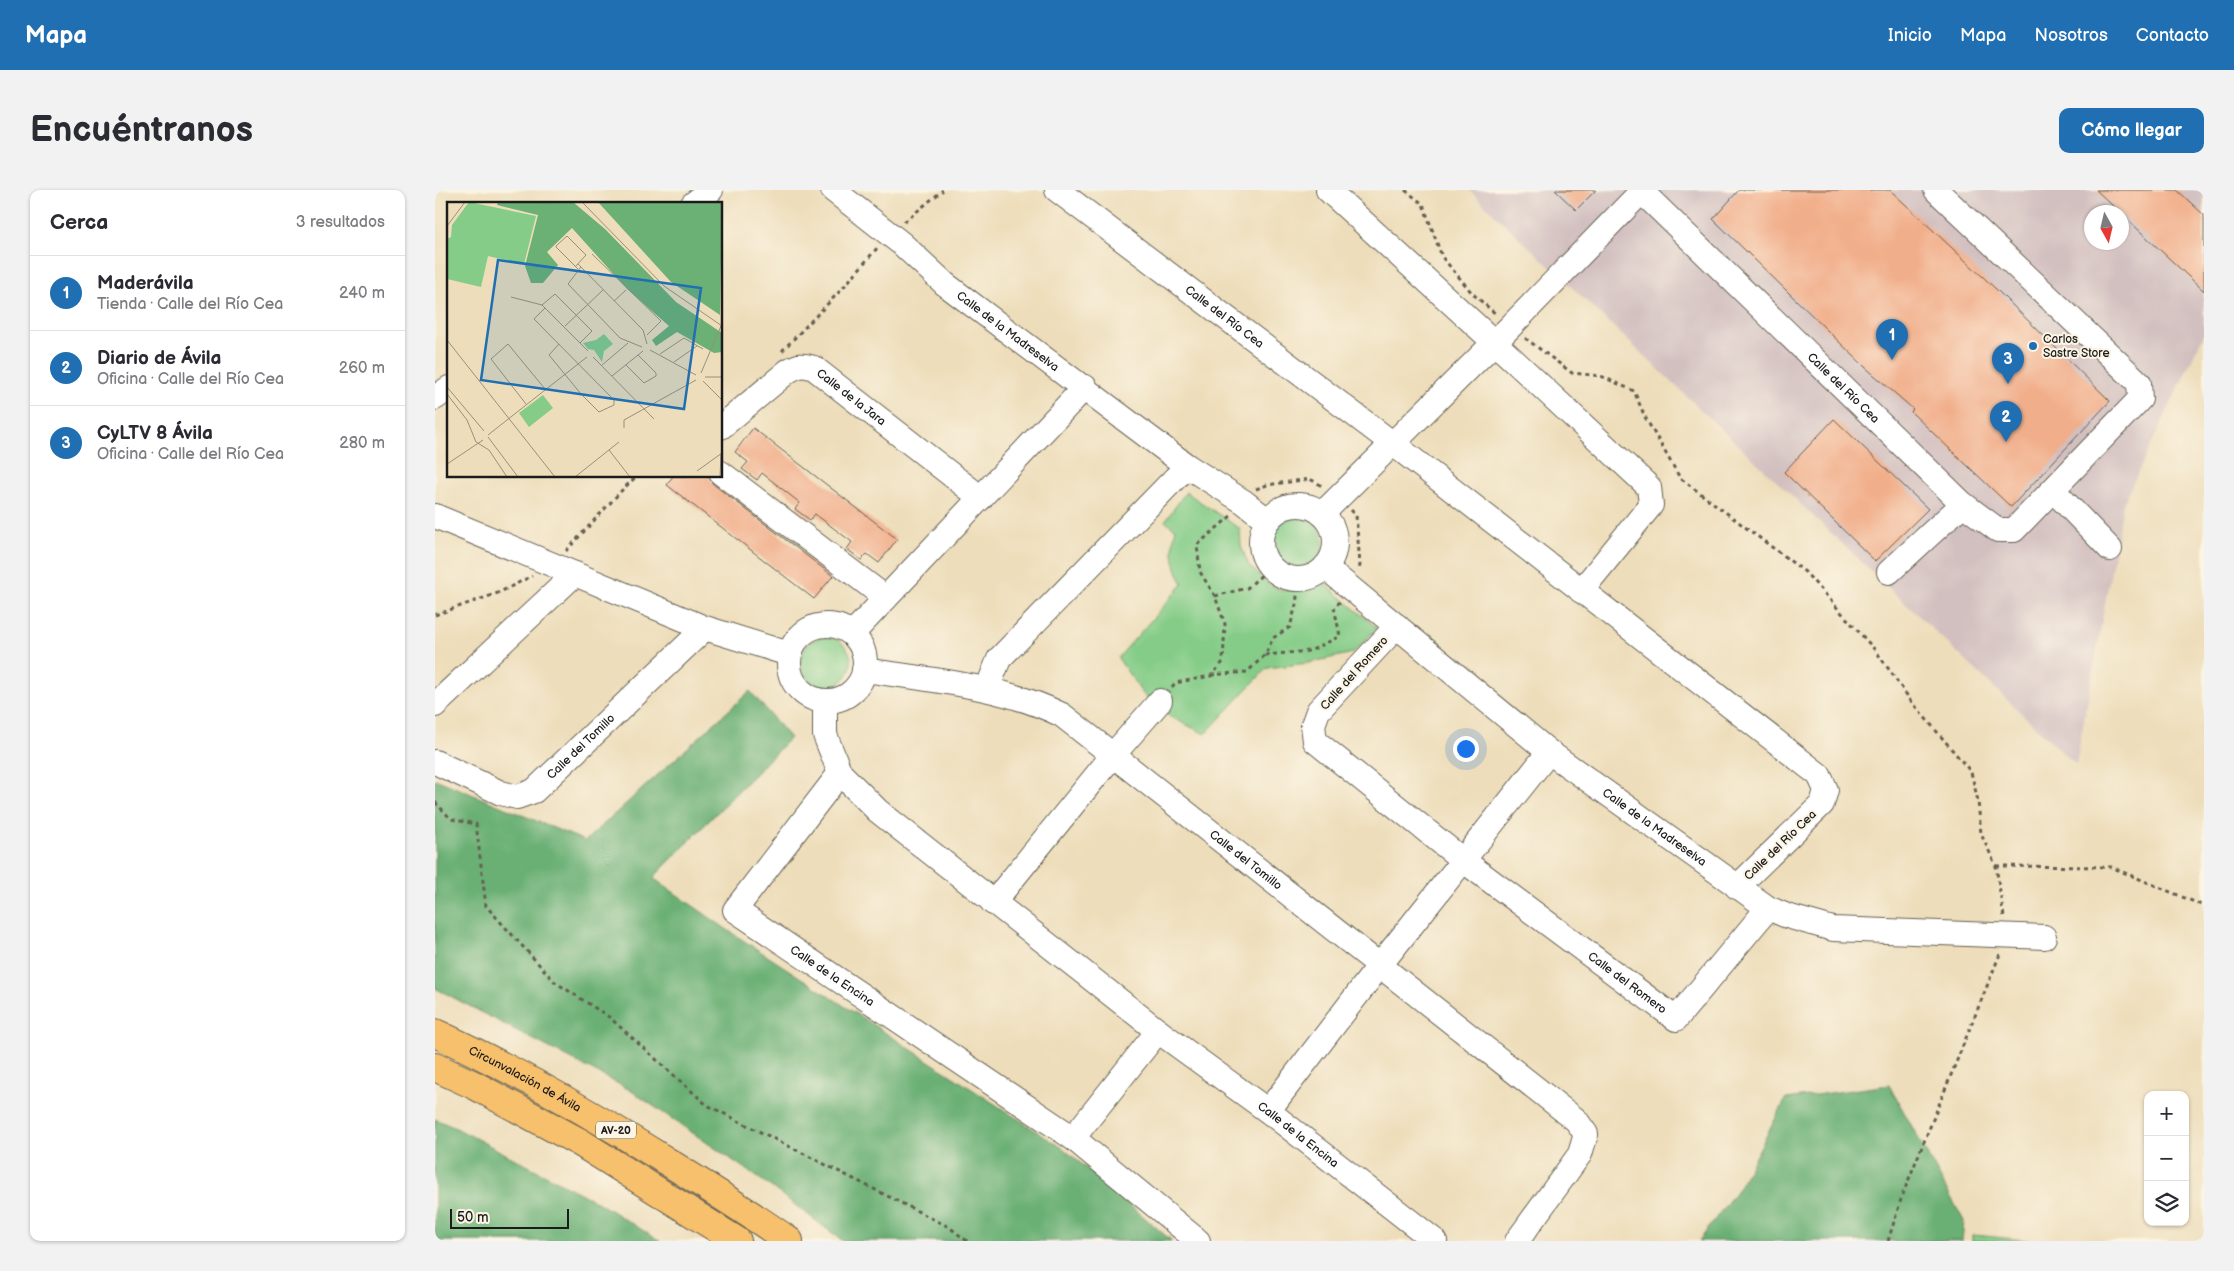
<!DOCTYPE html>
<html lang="es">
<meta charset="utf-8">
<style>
body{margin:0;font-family:"Balsamiq Sans",sans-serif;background:#f2f2f3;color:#2b2b33}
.controls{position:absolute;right:15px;bottom:15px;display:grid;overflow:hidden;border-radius:10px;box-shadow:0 1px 4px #0004}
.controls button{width:45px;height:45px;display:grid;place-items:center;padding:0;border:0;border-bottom:1px solid #e1e1e2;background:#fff;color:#2b2b33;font:25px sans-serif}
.compass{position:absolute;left:1649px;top:15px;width:45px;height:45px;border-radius:50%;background:#fff;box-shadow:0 1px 4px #0004;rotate:172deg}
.scale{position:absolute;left:15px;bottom:12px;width:119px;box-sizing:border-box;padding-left:5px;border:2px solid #1c1c1c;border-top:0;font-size:14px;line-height:18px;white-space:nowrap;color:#1c1c1c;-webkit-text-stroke:4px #fcf5e5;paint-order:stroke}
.you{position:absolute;left:1030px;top:558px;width:18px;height:18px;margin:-12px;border:4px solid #fff;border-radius:50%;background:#1a73e8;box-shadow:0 0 0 8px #1a73e833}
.badge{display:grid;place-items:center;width:32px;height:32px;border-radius:50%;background:#1f6fb2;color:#fff;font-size:16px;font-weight:700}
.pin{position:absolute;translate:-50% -41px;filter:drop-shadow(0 1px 2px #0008)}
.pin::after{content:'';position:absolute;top:26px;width:18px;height:15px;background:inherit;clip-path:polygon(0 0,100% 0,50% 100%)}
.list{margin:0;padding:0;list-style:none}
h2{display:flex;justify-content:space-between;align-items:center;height:65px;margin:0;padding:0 20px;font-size:21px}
h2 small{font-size:16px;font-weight:400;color:#7c7c81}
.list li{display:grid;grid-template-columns:32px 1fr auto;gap:15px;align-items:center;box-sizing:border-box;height:75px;padding:0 20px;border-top:1px solid #e1e1e2}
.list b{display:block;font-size:19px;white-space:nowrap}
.list p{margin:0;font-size:16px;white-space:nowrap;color:#7c7c81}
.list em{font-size:16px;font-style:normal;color:#7c7c81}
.icon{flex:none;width:28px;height:28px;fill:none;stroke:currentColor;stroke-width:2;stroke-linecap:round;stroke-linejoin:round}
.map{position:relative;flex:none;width:1769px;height:1051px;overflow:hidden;border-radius:10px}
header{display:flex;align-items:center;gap:30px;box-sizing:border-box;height:70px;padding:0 25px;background:#1f6fb2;color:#fff}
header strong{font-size:24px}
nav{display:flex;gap:28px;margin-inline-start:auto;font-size:18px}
.intro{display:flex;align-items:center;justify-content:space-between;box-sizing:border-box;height:120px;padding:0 30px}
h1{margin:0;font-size:35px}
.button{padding:12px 22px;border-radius:10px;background:#1f6fb2;color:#fff;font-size:18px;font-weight:700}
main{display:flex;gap:30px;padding:0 30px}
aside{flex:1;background:#fff;border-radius:10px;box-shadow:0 1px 4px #0004}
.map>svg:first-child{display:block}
.industrial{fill:#d2bfc0;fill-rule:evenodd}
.green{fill:#84cc87;stroke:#507452}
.forest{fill:#6bb074;stroke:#446648}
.building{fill:#f1ae8a}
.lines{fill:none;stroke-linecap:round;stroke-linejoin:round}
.minor-casing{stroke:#656053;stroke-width:26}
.highway-casing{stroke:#656053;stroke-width:30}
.path{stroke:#656053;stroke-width:3;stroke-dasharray:4 4;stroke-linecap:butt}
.minor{stroke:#fff;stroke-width:24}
.highway{stroke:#f7c06c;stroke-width:28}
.poi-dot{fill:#1f6fb2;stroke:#fcf5e5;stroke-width:2}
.labels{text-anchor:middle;stroke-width:4;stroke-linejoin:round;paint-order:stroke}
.shield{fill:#fcf5e5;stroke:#5f5d58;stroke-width:1}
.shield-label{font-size:11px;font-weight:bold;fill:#1c1c1c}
.street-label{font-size:12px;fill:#1c1c1c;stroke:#fcf5e5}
.poi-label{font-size:12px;fill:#1c1c1c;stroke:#fcf5e5;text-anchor:start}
.inset-road{fill:none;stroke:#99907b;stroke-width:1}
.view{fill:#1f6fb2;fill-opacity:0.15;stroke:#1f6fb2;stroke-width:2.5}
.inset-edge{fill:none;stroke:#1c1c1c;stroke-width:2.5}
</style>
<header>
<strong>Mapa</strong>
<nav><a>Inicio</a><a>Mapa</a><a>Nosotros</a><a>Contacto</a></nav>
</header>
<div class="intro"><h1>Encuéntranos</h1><a class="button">Cómo llegar</a></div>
<main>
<aside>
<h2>Cerca<small>3 resultados</small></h2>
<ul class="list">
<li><span class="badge">1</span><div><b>Maderávila</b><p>Tienda · Calle del Río Cea</p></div><em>240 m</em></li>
<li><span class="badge">2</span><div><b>Diario de Ávila</b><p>Oficina · Calle del Río Cea</p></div><em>260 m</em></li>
<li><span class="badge">3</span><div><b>CyLTV 8 Ávila</b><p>Oficina · Calle del Río Cea</p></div><em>280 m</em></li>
</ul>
</aside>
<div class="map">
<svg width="1769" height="1051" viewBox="0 0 1769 1051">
<rect width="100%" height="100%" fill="#fcf5e5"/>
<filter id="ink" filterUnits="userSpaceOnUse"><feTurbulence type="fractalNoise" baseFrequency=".02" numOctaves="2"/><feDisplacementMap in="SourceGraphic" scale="10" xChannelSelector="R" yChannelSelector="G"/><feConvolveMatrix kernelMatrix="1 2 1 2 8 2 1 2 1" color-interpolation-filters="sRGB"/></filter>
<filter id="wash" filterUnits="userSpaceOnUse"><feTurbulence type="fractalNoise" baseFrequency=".0096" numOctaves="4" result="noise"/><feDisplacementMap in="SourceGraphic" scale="20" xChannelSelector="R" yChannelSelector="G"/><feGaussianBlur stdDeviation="1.12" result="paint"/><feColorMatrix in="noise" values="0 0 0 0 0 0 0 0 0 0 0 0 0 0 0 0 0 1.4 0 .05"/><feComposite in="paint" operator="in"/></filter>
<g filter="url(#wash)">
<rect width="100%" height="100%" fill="#edddba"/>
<path class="industrial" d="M 1034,0 L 1769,0 L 1769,144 L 1688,314 L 1641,575 ZM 1656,22 L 1686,22 L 1686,52 L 1656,52 Z"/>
<g class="green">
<path d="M 751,302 L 805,339 L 806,356 L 814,376 L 836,396 L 847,400 L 888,392 L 942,438 L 918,463 L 873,473 L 832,478 L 770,544 L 734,526 L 707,503 L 683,468 L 748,394 C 738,375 735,360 741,339 L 730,331 Z"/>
<circle cx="863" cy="352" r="25"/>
<circle cx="391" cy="472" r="25"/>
<polygon points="1537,1045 1604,1051 1537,1051"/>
</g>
<g class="forest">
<polygon points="315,501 355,548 218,688 297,743 629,959 737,1051 408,1051 328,991 195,900 0,798 0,589 150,651"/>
<polygon points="1454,895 1529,1031 1527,1051 1264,1051 1304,997 1351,909"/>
<polygon points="0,929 21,938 162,1012 225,1051 0,1051"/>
</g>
<g id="blocks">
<g class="building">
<polygon points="1120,0 1161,0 1141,20"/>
<polygon points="1304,0 1455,0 1563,101 1675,211 1576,317 1476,222 1478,219 1430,177 1278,29"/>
<polygon points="1661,0 1742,0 1769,25 1769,101"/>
<polygon points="1399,229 1493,319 1440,371 1349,282"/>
<polygon points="318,238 462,349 444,373 432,364 426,370 412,359 417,352 380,324 375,330 360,319 365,313 327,283 322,290 307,279 313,272 300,262"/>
<polygon points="238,286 273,286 278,294 398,386 379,409 232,295"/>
</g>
</g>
</g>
<g filter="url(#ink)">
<use href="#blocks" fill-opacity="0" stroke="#656053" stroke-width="1"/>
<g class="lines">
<g class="minor-casing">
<g id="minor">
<path id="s1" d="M 398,0 L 467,54 L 510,94 L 752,276 L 809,312 L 832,330"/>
<path id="s2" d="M 622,0 L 957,253 L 1384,585 L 1391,600 L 1387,614 L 1302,697"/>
<polyline points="893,0 1059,152 1214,297 1216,315 1146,401"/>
<path id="s3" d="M 1207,2 L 1528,314 L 1563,340 L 1579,340 L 1705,209 L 1704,193 L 1501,0"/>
<polyline points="258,14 276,0"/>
<polyline points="0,208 14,198"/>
<path id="s4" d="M 286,237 L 353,181 C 363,175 367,174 379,178 L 546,308"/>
<polyline points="286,283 451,408"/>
<polyline points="1618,300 1675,359"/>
<circle cx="863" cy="352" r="37"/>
<polyline points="887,324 1076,136 1208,0"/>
<polyline points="0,326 270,438 354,464"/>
<path id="s5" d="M 890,377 L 1114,562 L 1333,718 L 1352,726 L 1398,739 L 1609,747"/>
<polyline points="1454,382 1528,314"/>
<circle cx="392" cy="473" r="38"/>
<path id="s6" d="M 962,436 L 883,521 L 878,535 L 880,551 L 1029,671 L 1241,829 L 1333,718"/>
<polyline points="417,444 650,197"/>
<path id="s7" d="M 429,480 C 496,490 566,495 627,525 L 1141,930 L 1151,944 L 1145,964 L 1082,1051"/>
<polyline points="552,499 564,469 752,276"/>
<path id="s8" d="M 390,511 L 390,545 L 405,583 L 443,621 L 723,841 L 833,921 L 1000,1051"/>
<polyline points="0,515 140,384"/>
<path id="s9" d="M 0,572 L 66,603 L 82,607 L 99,601 L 270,438"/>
<path id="s10" d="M 405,583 L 300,720 L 638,948 L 763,1051"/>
<polyline points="558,713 678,565 725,511"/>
<polyline points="833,921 945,775 1114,562"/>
<polyline points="638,948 723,841"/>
</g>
</g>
<g class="highway-casing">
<g id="highway">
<path id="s11" d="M 0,843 C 81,880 158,925 233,972 C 274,998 315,1023 354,1051"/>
<polyline points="0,877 41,896 146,953 302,1051"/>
</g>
</g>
<g class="path">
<polyline points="970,0 988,14 1007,67 1038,104 1062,125"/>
<polyline points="469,32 508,0"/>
<polyline points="1090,148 1137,183 1166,186 1199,201 1210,227 1245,288 1370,382 1441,461 1476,511 1536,582 1543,611 1546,644 1561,676 1569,727"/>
<polyline points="347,161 407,99 443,57"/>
<polyline points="821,299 832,295 875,289 889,297"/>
<polyline points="916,320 921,325 925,375 924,380"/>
<polyline points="131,361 188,299 202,286"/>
<polyline points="780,406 812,398 836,377"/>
<polyline points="0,425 63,403 97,386"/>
<polyline points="830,465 875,461 905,446 899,417 905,412"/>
<polyline points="776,485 812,482 830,465 838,448 855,437 861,415 864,389"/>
<polyline points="737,497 740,493 776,486 788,472 790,434 780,406 765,382 762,355 797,325"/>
<polyline points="0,612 16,629 41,634 51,716 120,792 174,827 272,915 514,1037 532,1051"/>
<polyline points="1561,676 1676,677 1769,716"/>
<polyline points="1453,1051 1467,1006 1565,764"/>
</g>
<use href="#minor" class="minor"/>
<use href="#highway" class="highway"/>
</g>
</g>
<circle class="poi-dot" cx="1598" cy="156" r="5"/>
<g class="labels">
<rect class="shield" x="161" y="931.5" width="40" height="17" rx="4"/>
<g class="shield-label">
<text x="181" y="944">AV-20</text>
</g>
<g class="street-label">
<text dy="4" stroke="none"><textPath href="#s2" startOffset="210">Calle del Río Cea</textPath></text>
<text dy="4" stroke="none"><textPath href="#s1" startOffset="225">Calle de la Madreselva</textPath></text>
<text dy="4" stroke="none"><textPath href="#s3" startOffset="281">Calle del Río Cea</textPath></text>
<text dy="4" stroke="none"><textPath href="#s4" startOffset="162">Calle de la Jara</textPath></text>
<text transform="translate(919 483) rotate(-48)" y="4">Calle del Romero</text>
<text dy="4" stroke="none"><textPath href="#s9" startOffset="172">Calle del Tomillo</textPath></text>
<text dy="4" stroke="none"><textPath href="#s5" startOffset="420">Calle de la Madreselva</textPath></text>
<text transform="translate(1345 655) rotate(-44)" y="4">Calle del Río Cea</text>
<text dy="4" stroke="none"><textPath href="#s7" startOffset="438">Calle del Tomillo</textPath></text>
<text dy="4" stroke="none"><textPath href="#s10" startOffset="290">Calle de la Encina</textPath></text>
<text dy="4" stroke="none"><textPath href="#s6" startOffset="542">Calle del Romero</textPath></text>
<text dy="4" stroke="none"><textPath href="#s11" startOffset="101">Circunvalación de Ávila</textPath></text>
<text dy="4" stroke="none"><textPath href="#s8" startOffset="659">Calle de la Encina</textPath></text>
</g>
<g class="poi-label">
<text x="1608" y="153">Carlos<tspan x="1608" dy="14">Sastre Store</tspan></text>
</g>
</g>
<g transform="translate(12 12)">
<rect width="275" height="275" fill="#edddba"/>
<path d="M 22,0 L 89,14 L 77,62 L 41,54 L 34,85 L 0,77 L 0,37 L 4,35 L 5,23 ZM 157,132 L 166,142 L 157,149 L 155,160 L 147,148 L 141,147 L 136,141 L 149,138 ZM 96,193 L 106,206 L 82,225 L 72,211 Z" fill="#84cc87"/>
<path d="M 51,0 L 126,0 L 158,27 L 229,100 L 275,131 L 275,150 L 267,151 L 230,130 L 209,144 L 205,138 L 222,124 L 180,87 L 125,26 L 100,50 L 111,63 L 96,81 L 84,81 L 78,64 L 91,13 L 50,3 ZM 151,0 L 275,0 L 273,113 L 224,80 Z" fill="#6bb074"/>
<path class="inset-road" d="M 135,0 L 217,84 L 275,124M 0,24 L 18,0M 145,52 L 214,119 L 200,133M 131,62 L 196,128 L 200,142M 128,65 L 139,53 L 120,34 L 109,44 L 109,45 L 131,67M 134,65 L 121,82 L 173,136 L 195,145M 64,95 L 95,103 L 141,149M 167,99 L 179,88M 95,103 L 108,92 L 145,129 L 133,141M 98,106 L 87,117 L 167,198 L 167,203 L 152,210 L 134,192 L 102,153 L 112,142M 118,124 L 156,88M 0,138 L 108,275M 203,148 L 249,173M 213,152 L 237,136 L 256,147M 146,155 L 207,217M 227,160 L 250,144M 155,163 L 181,141M 179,163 L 197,181 L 209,174 L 209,171 L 191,153M 254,171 L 274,124M 165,174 L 196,149M 258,175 L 275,175M 256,179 L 275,198M 0,185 L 37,229M 0,192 L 20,218 L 29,240 L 42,248 L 60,275M 79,202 L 44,157 L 61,142 L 98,187M 177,226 L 177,218 L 249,178M 41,233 L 140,155M 41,235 L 71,275M 162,248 L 183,275M 0,262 L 36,238M 250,269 L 275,251M 128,275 L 172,240M 273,275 L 274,252"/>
<path class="view" d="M 51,58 L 254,86 L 237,207 L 34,178 Z"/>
<rect width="275" height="275" class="inset-edge"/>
</g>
</svg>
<div class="controls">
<button>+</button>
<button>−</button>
<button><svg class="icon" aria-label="layers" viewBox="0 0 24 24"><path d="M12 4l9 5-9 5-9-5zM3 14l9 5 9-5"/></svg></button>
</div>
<svg class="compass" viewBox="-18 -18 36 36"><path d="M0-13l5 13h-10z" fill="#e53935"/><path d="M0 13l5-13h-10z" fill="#7c7c81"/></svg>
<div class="scale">50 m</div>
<div class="you"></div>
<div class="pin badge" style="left:1457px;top:170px">1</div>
<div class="pin badge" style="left:1571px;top:252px">2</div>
<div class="pin badge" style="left:1573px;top:194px">3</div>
</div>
</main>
